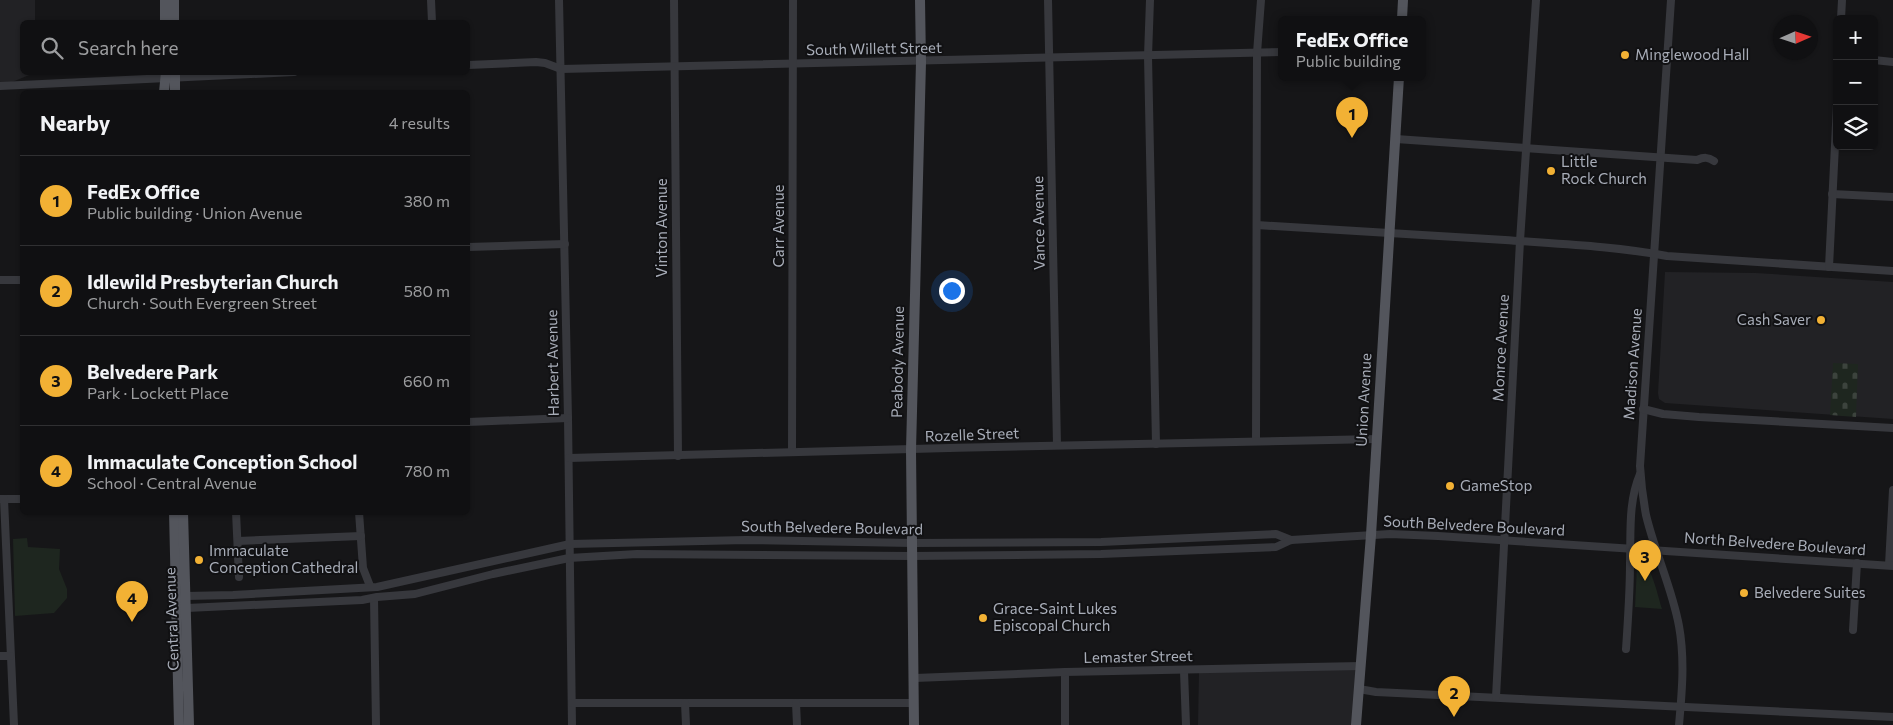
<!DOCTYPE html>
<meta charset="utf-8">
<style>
body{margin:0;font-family:Commissioner,sans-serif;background:#1e1e20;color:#f1f3f6}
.controls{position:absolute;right:15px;top:15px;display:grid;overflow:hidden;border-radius:8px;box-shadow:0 1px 4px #0004}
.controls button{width:45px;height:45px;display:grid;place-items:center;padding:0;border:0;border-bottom:1px solid #303032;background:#101012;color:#f1f3f6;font:25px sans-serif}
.compass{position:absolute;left:1773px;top:15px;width:45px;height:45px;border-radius:50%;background:#101012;box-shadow:0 1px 4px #0004;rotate:87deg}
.you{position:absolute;left:951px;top:290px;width:18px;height:18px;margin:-12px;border:4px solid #fff;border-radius:50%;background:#1a73e8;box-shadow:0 0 0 8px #1a73e833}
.badge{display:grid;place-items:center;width:32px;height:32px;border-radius:50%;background:#f2b134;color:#111;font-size:16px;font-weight:700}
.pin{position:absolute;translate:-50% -41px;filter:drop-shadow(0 1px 2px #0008)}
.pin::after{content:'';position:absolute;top:26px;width:18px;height:15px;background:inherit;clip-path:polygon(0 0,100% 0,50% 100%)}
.popup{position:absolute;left:1278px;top:16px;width:148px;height:65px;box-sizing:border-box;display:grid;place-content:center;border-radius:8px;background:#101012;filter:drop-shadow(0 1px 4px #0005);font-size:16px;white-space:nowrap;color:#9c9d9f}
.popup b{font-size:19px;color:#f1f3f6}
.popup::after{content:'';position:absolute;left:50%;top:100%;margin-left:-10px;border:10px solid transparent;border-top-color:#101012}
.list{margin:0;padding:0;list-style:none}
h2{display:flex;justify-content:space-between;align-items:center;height:65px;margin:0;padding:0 20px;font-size:21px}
h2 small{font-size:16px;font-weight:400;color:#9c9d9f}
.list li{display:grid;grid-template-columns:32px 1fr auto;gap:15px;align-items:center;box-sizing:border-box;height:90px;padding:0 20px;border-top:1px solid #303032}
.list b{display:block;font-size:19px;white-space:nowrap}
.list p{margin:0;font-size:16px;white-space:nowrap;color:#9c9d9f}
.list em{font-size:16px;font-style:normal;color:#9c9d9f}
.icon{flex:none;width:28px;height:28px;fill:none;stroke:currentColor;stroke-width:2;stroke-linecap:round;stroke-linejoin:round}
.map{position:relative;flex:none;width:1893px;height:725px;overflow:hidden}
.search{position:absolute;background:#101012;box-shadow:0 1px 4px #0004;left:20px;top:20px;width:450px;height:55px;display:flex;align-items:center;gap:12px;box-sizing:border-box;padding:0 18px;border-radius:8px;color:#9c9d9f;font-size:19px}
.panel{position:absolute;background:#101012;box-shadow:0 1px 4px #0004;left:20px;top:90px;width:450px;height:425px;border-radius:8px}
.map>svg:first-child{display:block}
.built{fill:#222225}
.green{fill:#1e261f}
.cemetery{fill:url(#cemetery-stones)}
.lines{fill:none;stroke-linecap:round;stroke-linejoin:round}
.minor{stroke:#37383d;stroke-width:8}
.major{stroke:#53555c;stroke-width:10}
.poi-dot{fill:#f2b134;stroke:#111113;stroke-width:2}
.labels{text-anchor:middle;stroke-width:4;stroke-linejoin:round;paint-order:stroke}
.street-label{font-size:15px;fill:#a8adb8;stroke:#111113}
.poi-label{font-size:15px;fill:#a8adb8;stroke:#111113;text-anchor:start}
</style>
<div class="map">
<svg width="1893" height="725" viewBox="0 0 1893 725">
<defs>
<pattern id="cemetery-stones" width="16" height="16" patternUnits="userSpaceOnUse" patternTransform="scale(1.25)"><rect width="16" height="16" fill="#1e261f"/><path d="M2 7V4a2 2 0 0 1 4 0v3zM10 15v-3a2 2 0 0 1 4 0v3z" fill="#3c433d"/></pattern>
</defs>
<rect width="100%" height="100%" fill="#161618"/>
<g class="built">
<polygon points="0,0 35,0 35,22 22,22 22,72 34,73 0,87"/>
<polygon points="1665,272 1756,273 1893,282 1893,419 1665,403 1659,399 1658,393"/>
<polygon points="1360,668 1358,725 1198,725 1199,672"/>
</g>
<g class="green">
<polygon points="27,538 28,547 60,549 59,569 67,589 67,598 54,613 15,616 13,539"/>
<path d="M 1641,561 C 1652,566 1658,597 1662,609 L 1635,607 L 1637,565 Z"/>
</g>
<polygon class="cemetery" points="1833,363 1858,364 1856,417 1830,415"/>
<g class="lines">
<g class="minor">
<polyline points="431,0 432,22"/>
<polyline points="559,0 568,418 572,725"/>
<polyline points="674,0 678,456"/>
<polyline points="1048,0 1057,445"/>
<polyline points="1150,0 1148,56 1156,444"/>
<path d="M 1671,0 L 1640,466 C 1641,483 1643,499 1646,515 C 1655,553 1672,588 1679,626 C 1685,659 1682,692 1679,725"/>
<polyline points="1841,19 1842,0"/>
<polyline points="1874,60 1893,62"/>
<polyline points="468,65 536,62 545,63 561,69 1282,52"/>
<polyline points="0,86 294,72"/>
<path d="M 1396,139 L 1697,160 C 1704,157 1708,157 1714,161"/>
<polyline points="1832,194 1893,197"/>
<path d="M 1257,225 C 1340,230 1422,235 1505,240 C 1559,244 1614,246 1667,256 L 1893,271"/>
<polyline points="468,247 565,244"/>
<polyline points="1829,267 1837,104"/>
<polyline points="0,280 22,280"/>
<polyline points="1643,409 1663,414 1699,417 1893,428"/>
<polyline points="468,422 568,418"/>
<polyline points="1256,441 1257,53 1261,0"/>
<polyline points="792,451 793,0"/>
<path d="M 569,458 C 838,451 1108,443 1377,439"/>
<polyline points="0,499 22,499"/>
<polyline points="4,499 14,725"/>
<polyline points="236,512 239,577"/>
<polyline points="359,512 363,568 370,586"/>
<polyline points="238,541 361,536"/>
<polyline points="1889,565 1893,490"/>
<polyline points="183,598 186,596 233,595 377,587 570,544 746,540 912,543 1101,542 1276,534 1291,540"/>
<polyline points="374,598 376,725"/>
<polyline points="181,606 187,608 362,600 377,597 415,594 493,574 569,558 637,554 912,556 1101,554 1276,547 1291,540 1390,534 1438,536 1893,566"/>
<polyline points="1853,630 1857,563"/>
<path d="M 1626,649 C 1628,620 1630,592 1630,563 C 1631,533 1628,502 1640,474"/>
<polyline points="0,656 10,656"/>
<polyline points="1184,671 1186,725"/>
<polyline points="1065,672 1065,725"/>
<polyline points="915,678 1065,672 1361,666"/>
<polyline points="1359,689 1376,692 1893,717"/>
<polyline points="1496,697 1520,241 1536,0"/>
<polyline points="572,703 914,703"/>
<polyline points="685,703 686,725"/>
<polyline points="796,703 797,725"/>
</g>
<g class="major">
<polyline points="165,0 165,22"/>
<polyline points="174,0 174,22"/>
<polyline points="1402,19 1403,0"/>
<polyline points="175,72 175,92"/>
<polyline points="164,92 166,72"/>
<polyline points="174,512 179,725"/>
<polyline points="183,512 189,725"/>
<polyline points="914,725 911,450 921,62 920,0"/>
<polyline points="1356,725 1371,535 1399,77"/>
</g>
</g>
<g class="poi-dot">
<circle cx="1625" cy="55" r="5"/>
<circle cx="1551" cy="171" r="5"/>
<circle cx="1821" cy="320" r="5"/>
<circle cx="1450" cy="486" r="5"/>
<circle cx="199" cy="560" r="5"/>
<circle cx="1744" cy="593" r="5"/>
<circle cx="983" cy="618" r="5"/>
</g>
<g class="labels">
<g class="street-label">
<text transform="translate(874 49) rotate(-1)" y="5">South Willett Street</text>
<text transform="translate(1039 223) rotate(-91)" y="5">Vance Avenue</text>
<text transform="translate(779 226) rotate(-90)" y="5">Carr Avenue</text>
<text transform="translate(662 228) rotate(-90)" y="5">Vinton Avenue</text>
<text transform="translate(1501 348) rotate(-87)" y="5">Monroe Avenue</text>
<text transform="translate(898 362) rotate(-89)" y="5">Peabody Avenue</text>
<text transform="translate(553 363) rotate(-91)" y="5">Harbert Avenue</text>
<text transform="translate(1633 364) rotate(-86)" y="5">Madison Avenue</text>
<text transform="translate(1364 400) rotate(-87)" y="5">Union Avenue</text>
<text transform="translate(972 435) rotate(-2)" y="5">Rozelle Street</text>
<text transform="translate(1474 526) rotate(3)" y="5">South Belvedere Boulevard</text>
<text transform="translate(832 528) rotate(1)" y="5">South Belvedere Boulevard</text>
<text transform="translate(1775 544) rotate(4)" y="5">North Belvedere Boulevard</text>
<text transform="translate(172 619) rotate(-92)" y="5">Central Avenue</text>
<text transform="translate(1138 657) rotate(-1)" y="5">Lemaster Street</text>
</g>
<g class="poi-label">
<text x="1635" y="60">Minglewood Hall</text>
<text x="1561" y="167">Little<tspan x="1561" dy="17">Rock Church</tspan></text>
<text x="1811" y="325" text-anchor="end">Cash Saver</text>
<text x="1460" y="491">GameStop</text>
<text x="209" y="556">Immaculate<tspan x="209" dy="17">Conception Cathedral</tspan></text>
<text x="1754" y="598">Belvedere Suites</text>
<text x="993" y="614">Grace-Saint Lukes<tspan x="993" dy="17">Episcopal Church</tspan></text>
</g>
</g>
</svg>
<div class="controls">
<button>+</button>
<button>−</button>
<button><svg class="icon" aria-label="layers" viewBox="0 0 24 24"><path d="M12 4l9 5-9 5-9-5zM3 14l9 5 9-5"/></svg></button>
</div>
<svg class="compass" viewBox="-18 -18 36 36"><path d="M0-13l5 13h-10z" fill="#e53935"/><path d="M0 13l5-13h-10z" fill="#9c9d9f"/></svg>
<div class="you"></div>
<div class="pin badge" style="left:1352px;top:138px">1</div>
<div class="popup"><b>FedEx Office</b>Public building</div>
<div class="pin badge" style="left:1454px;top:717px">2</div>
<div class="pin badge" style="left:1645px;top:581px">3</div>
<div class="pin badge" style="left:132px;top:622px">4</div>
<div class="search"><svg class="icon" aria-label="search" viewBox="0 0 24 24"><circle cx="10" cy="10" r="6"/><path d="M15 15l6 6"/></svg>Search here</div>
<section class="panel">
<h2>Nearby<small>4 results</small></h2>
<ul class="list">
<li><span class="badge">1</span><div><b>FedEx Office</b><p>Public building · Union Avenue</p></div><em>380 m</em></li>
<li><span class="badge">2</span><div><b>Idlewild Presbyterian Church</b><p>Church · South Evergreen Street</p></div><em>580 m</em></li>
<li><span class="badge">3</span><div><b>Belvedere Park</b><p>Park · Lockett Place</p></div><em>660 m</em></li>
<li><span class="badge">4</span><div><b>Immaculate Conception School</b><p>School · Central Avenue</p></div><em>780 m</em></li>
</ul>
</section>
</div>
